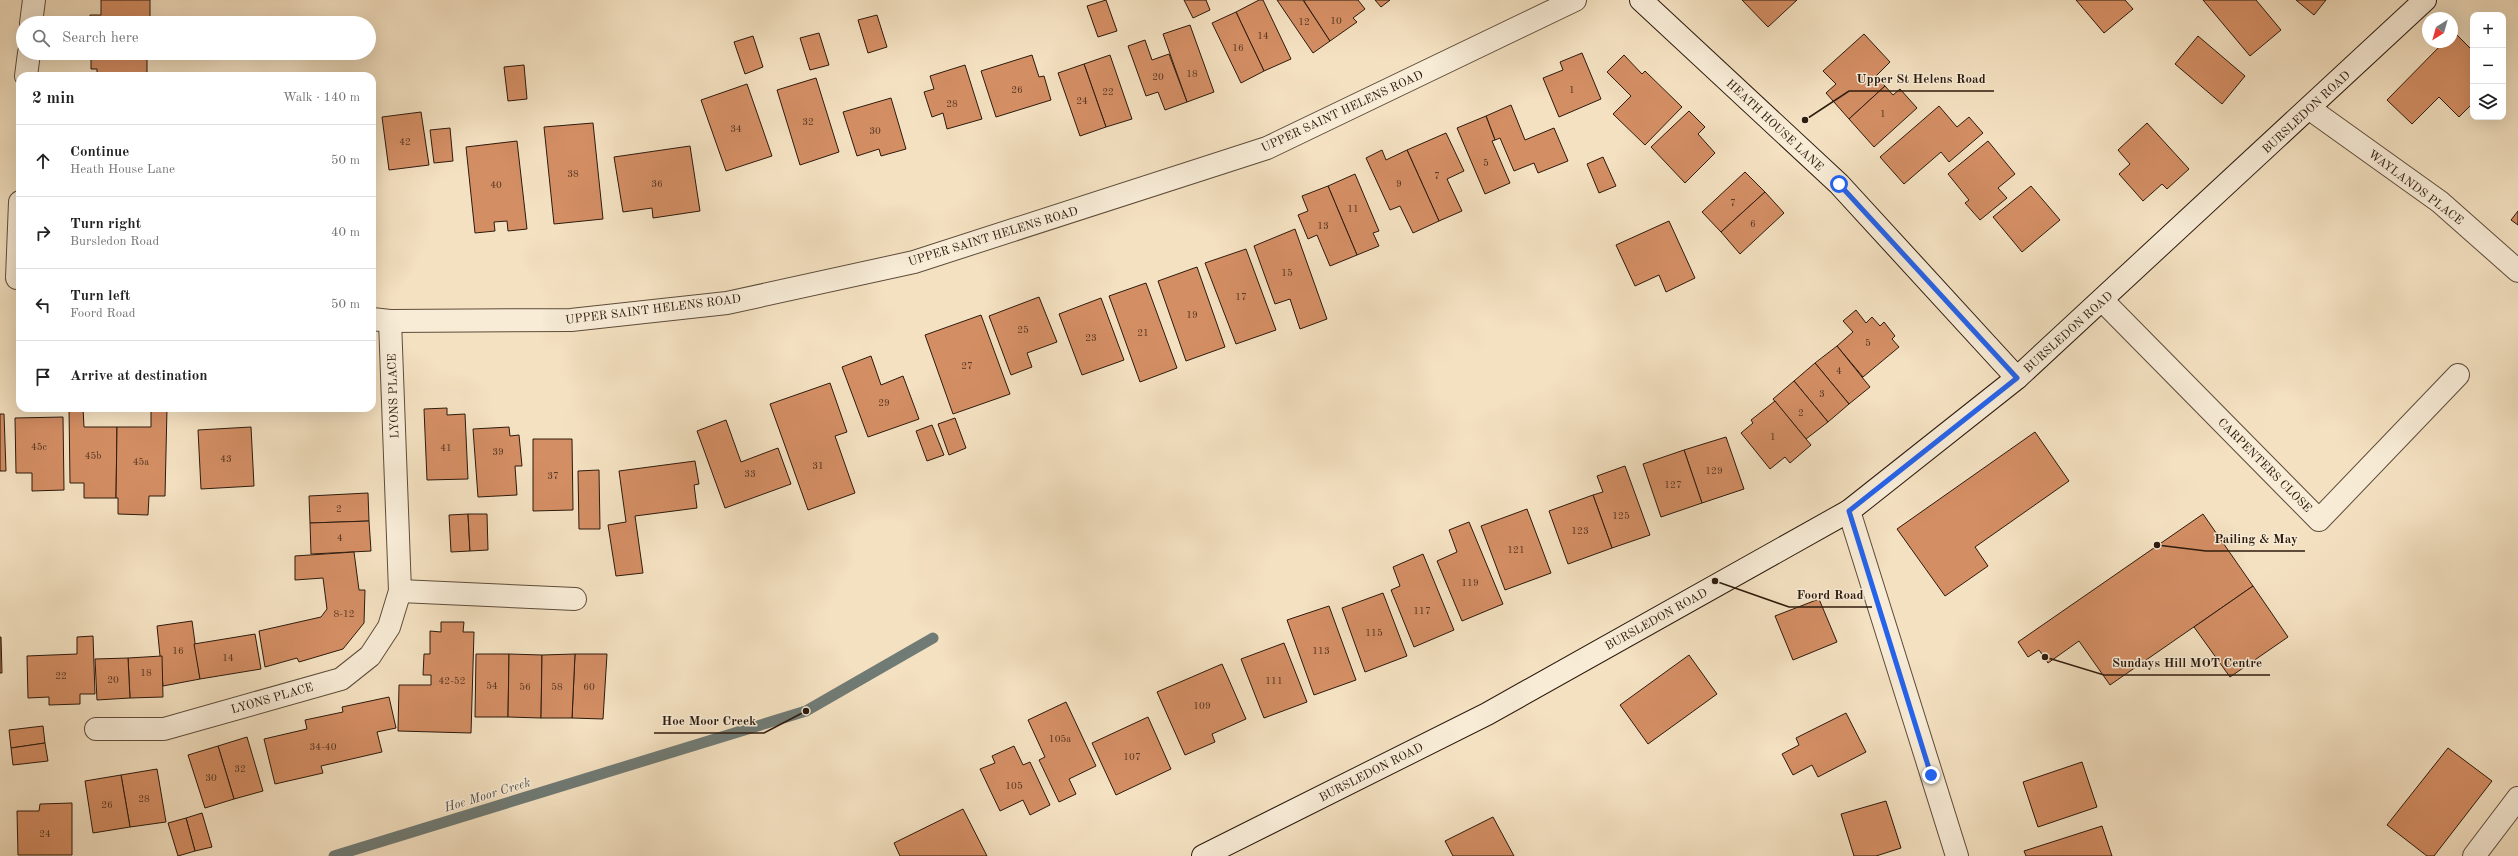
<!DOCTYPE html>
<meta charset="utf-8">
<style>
body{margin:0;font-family:"Old Standard TT",serif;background:#f2f2f2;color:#222}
.controls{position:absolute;right:12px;top:12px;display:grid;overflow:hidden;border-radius:8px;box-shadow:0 4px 16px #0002}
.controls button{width:36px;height:36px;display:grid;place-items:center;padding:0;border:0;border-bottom:1px solid #e0e0e0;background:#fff;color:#222;font:20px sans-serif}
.compass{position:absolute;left:2422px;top:12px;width:36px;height:36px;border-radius:50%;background:#fff;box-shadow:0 4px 16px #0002;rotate:217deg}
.stop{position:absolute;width:12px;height:12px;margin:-9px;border:3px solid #2563eb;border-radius:50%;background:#fff}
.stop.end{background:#2563eb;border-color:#fff;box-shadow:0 1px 4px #0008}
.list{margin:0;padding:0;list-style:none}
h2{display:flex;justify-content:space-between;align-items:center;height:52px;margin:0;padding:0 16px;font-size:17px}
h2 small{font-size:13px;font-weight:400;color:#767676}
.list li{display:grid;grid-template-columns:26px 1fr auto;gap:12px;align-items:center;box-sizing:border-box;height:72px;padding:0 16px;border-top:1px solid #e0e0e0}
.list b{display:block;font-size:15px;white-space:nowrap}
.list p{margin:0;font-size:13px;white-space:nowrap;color:#767676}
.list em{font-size:13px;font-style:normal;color:#767676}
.icon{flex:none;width:22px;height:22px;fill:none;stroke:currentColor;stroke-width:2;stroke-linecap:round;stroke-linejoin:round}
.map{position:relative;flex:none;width:2518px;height:856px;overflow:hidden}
.search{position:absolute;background:#fff;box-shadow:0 4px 16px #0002;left:16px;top:16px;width:360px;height:44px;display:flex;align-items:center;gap:10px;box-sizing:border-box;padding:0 14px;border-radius:22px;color:#767676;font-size:15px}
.panel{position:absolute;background:#fff;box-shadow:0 4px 16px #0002;left:16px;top:72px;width:360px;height:340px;border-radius:12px}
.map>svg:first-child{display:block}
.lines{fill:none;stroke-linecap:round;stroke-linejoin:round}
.stream{stroke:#707b75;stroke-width:11}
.building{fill:#d48e64;stroke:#2c1a0d}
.street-casing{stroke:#5e4c3a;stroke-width:24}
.secondary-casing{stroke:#2c1a0d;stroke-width:24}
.street{stroke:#f8ecd7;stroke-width:22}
.secondary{stroke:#f8ecd7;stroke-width:22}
.route{stroke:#2563eb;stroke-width:5}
.labels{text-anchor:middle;stroke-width:3;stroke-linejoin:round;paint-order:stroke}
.number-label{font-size:10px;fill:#563723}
.street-label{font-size:12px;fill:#2c1a0d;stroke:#f8ecd7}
.water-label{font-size:13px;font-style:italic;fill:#54524a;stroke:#f8ecd7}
.leader{fill:none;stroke:#2c1a0d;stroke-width:1.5}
.callout-dot{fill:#2c1a0d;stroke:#f8ecd7;stroke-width:1.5}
.callout-label{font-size:13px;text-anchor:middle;font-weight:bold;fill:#2c1a0d;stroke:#f8ecd7;stroke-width:3;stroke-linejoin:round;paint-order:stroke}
</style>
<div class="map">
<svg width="2518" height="856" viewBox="0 0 2518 856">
<rect width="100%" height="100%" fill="#f4e1c1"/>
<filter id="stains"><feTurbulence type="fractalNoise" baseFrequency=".005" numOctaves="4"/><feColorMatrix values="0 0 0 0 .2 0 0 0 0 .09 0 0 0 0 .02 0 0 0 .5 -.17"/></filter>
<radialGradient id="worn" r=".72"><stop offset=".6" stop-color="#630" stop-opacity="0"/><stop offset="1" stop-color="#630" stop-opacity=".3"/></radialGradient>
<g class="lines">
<polyline class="stream" points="334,856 806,711 933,638"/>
</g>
<g class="building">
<polygon points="101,0 150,0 150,20 143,20 143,23 90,23 90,15 101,15"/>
<polygon points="1106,0 1117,31 1098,37 1087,6"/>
<polygon points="1184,0 1206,0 1210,10 1193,18"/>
<polygon points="1259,0 1263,0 1291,59 1264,71 1236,12"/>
<polygon points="1277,0 1303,0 1330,41 1313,53"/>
<polygon points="1306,0 1358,0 1365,9 1353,18 1357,22 1330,41 1304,1"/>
<polygon points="1375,0 1390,0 1381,7"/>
<polygon points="1742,0 1797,0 1768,27"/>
<polygon points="2076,0 2125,0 2133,9 2104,33"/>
<polygon points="2203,0 2256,0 2281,30 2250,56"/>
<polygon points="2296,0 2326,0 2314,15"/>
<polygon points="1236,12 1264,71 1241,83 1212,23"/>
<polygon points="877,15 887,47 868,53 858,20"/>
<polygon points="1190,25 1214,92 1187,102 1163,34"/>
<polygon points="2454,32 2473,51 2473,103 2459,117 2439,97 2412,124 2387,100 2444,42 2452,42"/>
<polygon points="819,33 829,65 810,70 800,38"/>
<polygon points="1864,34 1890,62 1876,76 1885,86 1849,119 1826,93 1836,84 1823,71"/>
<polygon points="753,36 763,67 745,74 734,42"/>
<polygon points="2198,36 2245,76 2222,104 2175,64"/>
<polygon points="1145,40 1152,60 1169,54 1187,102 1165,110 1158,92 1146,96 1128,46"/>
<polygon points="91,53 144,53 144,57 147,57 147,76 97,76 97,69 91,69"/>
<polygon points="1582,53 1601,99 1559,117 1543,78 1563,70 1560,62"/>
<polygon points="1032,55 1039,77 1044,76 1051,100 996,117 981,71"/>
<polygon points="1110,55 1132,119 1106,127 1084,64"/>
<polygon points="1624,55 1642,74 1645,71 1682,107 1645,145 1613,114 1631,96 1607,72"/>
<polygon points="1084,64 1106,127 1080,136 1058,73"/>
<polygon points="524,65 527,99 508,101 504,67"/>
<polygon points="965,65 982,119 947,129 943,113 932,117 924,92 934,89 930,76"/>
<polygon points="816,78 839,152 800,165 777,90"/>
<polygon points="747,84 772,156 726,171 701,100"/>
<polygon points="1885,86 1893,95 1900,89 1917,108 1874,147 1849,119"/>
<polygon points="891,98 906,149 881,156 879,149 857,156 843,112"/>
<polygon points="1511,105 1525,140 1554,128 1568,161 1538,173 1534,163 1514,171 1500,138 1495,140 1486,116"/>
<polygon points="1939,106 1957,127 1969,117 1983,133 1949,162 1941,152 1904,184 1880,157"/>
<polygon points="1689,111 1705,127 1698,134 1715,153 1685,183 1651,147"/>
<polygon points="421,112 429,165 389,170 382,117"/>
<polygon points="1486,116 1495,140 1492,141 1510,183 1485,194 1457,128"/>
<polygon points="593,123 603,219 554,224 544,127"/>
<polygon points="2147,123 2189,169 2167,189 2162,184 2143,201 2119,174 2130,164 2118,150"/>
<polygon points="450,128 453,161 434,163 430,130"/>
<polygon points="1446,133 1464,171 1447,179 1462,211 1439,221 1407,150"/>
<polygon points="517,141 527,229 508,231 507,221 494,222 495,231 475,233 466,147"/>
<polygon points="1988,141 2015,174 1998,188 2007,198 1980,220 1965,203 1969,200 1948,174"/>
<polygon points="690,146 700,211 653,218 652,208 623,212 614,157"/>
<polygon points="1382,150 1386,160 1407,150 1439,221 1413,233 1400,206 1390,210 1366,158"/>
<polygon points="1603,157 1616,186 1599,193 1587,164"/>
<polygon points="1745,172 1765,192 1721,232 1702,212"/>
<polygon points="1355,174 1379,231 1373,233 1379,246 1357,255 1328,186"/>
<polygon points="1328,186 1357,255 1330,266 1317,235 1308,239 1298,215 1308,211 1302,196"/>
<polygon points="2031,186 2060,220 2022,252 1993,217"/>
<polygon points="1765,192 1784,213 1740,254 1721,232"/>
<polygon points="2518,211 2518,225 2511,220"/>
<polygon points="1669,221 1695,278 1666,292 1659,275 1635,286 1616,245"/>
<polygon points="1295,229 1327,319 1300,329 1290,299 1275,304 1254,246"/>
<polygon points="1246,249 1276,330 1236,344 1205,263"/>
<polygon points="1197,267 1225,347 1186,361 1158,281"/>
<polygon points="1146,283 1177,368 1140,382 1109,296"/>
<polygon points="1039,297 1057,342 1027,353 1032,367 1011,375 989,316"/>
<polygon points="1101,298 1124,360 1082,375 1059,314"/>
<polygon points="1856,310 1866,323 1872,317 1880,326 1884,322 1895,336 1892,339 1899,347 1863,377 1837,346 1853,332 1843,321"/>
<polygon points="981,315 1010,394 953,414 925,335"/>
<polygon points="1837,346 1870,387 1849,404 1815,363"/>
<polygon points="871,356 881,385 903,376 919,419 868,437 842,367"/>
<polygon points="1815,363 1849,404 1828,422 1794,381"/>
<polygon points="1794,381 1828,422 1806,439 1773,399"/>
<polygon points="830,383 847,432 835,436 855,493 808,510 770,404"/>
<polygon points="1775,401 1811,445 1790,463 1785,457 1770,469 1741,433 1753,423 1751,420"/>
<polygon points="69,408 83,408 84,427 117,427 116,498 84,498 84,483 70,483"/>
<polygon points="151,408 167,408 165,496 149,496 148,515 118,514 118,498 116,498 117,427 151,427"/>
<polygon points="447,408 447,415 465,414 468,479 427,480 424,409"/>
<polygon points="0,414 4,414 6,471 0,471"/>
<polygon points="63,417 64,490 32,491 32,473 16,473 15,418"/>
<polygon points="955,418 966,448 949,455 938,424"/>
<polygon points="726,420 741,462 778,448 791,484 725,508 697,431"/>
<polygon points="932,425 944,455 927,461 916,431"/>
<polygon points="251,427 254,486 201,489 198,430"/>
<polygon points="509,427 510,436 519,435 522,466 515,466 517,495 478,497 473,429"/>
<polygon points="2035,432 2069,481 1975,547 1988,566 1945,596 1897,529"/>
<polygon points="1726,437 1744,489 1702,503 1684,450"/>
<polygon points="533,439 572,439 573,510 533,511"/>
<polygon points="1684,450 1702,503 1661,517 1643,464"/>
<polygon points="695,461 699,484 694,485 697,508 635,516 643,573 616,576 608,525 626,522 619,471"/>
<polygon points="1625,466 1650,535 1612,548 1593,495 1603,492 1597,476"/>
<polygon points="599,470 600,529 579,529 578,471"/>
<polygon points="368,493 369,521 310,523 309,496"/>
<polygon points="1593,495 1612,548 1568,564 1549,511"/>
<polygon points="1527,509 1551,573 1505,590 1481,526"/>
<polygon points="468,514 470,551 451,552 449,515"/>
<polygon points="468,514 487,514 488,550 470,551"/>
<polygon points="2203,514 2253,586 2110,685 2079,641 2048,663 2039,650 2028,657 2018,642"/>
<polygon points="369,521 371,551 311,554 310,523"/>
<polygon points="1469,522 1503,604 1462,621 1437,561 1457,552 1449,530"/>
<polygon points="354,552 359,590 365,590 364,623 343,649 299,662 297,658 265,667 259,631 321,617 327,609 323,578 295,580 295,556"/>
<polygon points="1423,554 1454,630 1414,647 1391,590 1400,586 1393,567"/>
<polygon points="2253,586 2288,637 2230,677 2194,627"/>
<polygon points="1383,593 1407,656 1365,672 1342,608"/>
<polygon points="1819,599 1837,642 1793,660 1775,616"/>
<polygon points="1329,606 1356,680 1314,695 1287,620"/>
<polygon points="192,621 200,679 163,686 157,626"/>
<polygon points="441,622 464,622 463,632 474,632 471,733 398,731 399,685 431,685 431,675 423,675 424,654 430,654 430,631 441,632"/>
<polygon points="255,634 261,669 200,679 194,644"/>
<polygon points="93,636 95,694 80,694 80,704 49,705 49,697 28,698 27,656 77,654 77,637"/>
<polygon points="0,637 1,637 2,673 0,673"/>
<polygon points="1284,643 1307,702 1264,718 1241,659"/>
<polygon points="476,654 509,654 508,717 475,717"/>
<polygon points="509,654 542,655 541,718 508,717"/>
<polygon points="575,654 607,654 603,719 572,718"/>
<polygon points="575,654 572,718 541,718 542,655"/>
<polygon points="1689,655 1717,694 1648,744 1620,705"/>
<polygon points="162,656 163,697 130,698 128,658"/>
<polygon points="128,658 130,698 97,700 95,659"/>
<polygon points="1222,664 1246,719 1212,734 1215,742 1185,755 1157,692"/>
<polygon points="389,697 396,728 377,732 382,752 321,766 323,773 275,784 264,739 307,729 305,720 343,712 342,707"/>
<polygon points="1066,702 1096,766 1069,779 1076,794 1059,802 1039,760 1045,757 1028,720"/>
<polygon points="1846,713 1866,752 1818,777 1812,765 1793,775 1782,754 1799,745 1796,738"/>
<polygon points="1148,717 1171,769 1116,795 1092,743"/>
<polygon points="43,726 45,743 11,748 9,730"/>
<polygon points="247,737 263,791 234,799 218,746"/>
<polygon points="45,743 48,761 13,765 11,748"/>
<polygon points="218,746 234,799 205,808 188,755"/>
<polygon points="1014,746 1023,765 1030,762 1050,805 1030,815 1023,800 1000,811 980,769 995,763 992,756"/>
<polygon points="2448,748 2492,781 2434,856 2427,856 2387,825"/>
<polygon points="2082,762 2097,807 2038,827 2023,782"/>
<polygon points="157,769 166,822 130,827 121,775"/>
<polygon points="121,775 130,827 93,833 85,781"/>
<polygon points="1886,801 1901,848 1876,856 1854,856 1841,814"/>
<polygon points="72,803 72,855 18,855 17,811 39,811 40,804"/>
<polygon points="963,809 987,856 900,856 894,843"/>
<polygon points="202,813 212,847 195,851 186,818"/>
<polygon points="1493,817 1514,856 1453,856 1445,841"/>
<polygon points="186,818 195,851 178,856 168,823"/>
<polygon points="2102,826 2112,856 2026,856 2024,851"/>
</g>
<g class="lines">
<g class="street-casing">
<g id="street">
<polyline points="31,23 34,0"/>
<polyline points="26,76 29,53"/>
<polyline points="2310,109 2440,202 2518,271"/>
<polyline points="17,278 20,202"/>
<polyline points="2102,300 2319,520 2458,375"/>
<polyline points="372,319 390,321 571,320 727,303 914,262 1267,148 1575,0"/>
<polyline points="1849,511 1957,856"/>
<polyline points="400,591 575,599"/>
<polyline points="96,729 164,729 341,679 370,656 389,627 400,591 390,321"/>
<polyline points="2474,856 2518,798"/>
</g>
</g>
<g class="secondary-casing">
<g id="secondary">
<polyline points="1641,0 1839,184 2017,378"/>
<polyline points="1203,856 1487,714 1849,511 2017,378 2425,0"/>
</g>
</g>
<use href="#street" class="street"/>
<use href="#secondary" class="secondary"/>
</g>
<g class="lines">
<polyline class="route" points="1839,184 2017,378 1849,511 1931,775"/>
</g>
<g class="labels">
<g class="number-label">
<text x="1336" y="24">10</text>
<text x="1304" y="25">12</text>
<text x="1263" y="39">14</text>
<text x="1238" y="51">16</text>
<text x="1192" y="77">18</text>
<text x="1158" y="80">20</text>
<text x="1017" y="93">26</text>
<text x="1572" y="93">1</text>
<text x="1108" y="95">22</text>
<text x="1082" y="104">24</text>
<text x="952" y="107">28</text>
<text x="1883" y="117">1</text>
<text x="808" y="125">32</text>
<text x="736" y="132">34</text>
<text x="875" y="134">30</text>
<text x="405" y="145">42</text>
<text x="1486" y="166">5</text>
<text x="573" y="177">38</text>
<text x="1437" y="179">7</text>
<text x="657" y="187">36</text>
<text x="1399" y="187">9</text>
<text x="496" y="188">40</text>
<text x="1733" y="206">7</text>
<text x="1353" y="212">11</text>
<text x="1753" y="227">6</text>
<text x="1323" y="229">13</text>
<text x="1287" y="276">15</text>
<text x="1241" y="300">17</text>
<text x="1192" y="318">19</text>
<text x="1023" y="333">25</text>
<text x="1143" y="336">21</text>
<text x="1091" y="341">23</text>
<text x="1868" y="346">5</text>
<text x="967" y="369">27</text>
<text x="1839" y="374">4</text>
<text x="1822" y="397">3</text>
<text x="884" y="406">29</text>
<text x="1801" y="416">2</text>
<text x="1773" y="440">1</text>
<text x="39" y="450">45c</text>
<text x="446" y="451">41</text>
<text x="498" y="455">39</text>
<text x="93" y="459">45b</text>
<text x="226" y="462">43</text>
<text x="141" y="465">45a</text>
<text x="818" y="469">31</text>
<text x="1714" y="474">129</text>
<text x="750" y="477">33</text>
<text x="553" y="479">37</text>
<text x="1673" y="488">127</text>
<text x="339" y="512">2</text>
<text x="1621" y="519">125</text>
<text x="1580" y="534">123</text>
<text x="340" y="541">4</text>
<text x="1516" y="553">121</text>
<text x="1470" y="586">119</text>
<text x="1422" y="614">117</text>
<text x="344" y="617">8-12</text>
<text x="1374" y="636">115</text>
<text x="178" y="654">16</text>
<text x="1321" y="654">113</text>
<text x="228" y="661">14</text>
<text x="146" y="676">18</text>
<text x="61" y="679">22</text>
<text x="113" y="683">20</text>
<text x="452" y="684">42-52</text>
<text x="1274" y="684">111</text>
<text x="492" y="689">54</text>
<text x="525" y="690">56</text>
<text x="557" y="690">58</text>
<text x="589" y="690">60</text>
<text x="1202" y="709">109</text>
<text x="1060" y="742">105a</text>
<text x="323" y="750">34-40</text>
<text x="1132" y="760">107</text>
<text x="240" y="772">32</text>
<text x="211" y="781">30</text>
<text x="1014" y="789">105</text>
<text x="144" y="802">28</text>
<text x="107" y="808">26</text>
<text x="45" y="837">24</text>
</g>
<g class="street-label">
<text transform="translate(1342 111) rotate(-25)" y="4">UPPER SAINT HELENS ROAD</text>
<text transform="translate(2306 112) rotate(-43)" y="4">BURSLEDON ROAD</text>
<text transform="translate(1775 125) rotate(43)" y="4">HEATH HOUSE LANE</text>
<text transform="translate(2416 187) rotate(37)" y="4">WAYLANDS PLACE</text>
<text transform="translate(993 236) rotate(-17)" y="4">UPPER SAINT HELENS ROAD</text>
<text transform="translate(653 309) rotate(-7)" y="4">UPPER SAINT HELENS ROAD</text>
<text transform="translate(2068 332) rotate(-42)" y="4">BURSLEDON ROAD</text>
<text transform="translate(393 396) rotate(-92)" y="4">LYONS PLACE</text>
<text transform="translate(2265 465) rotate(45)" y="4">CARPENTERS CLOSE</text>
<text transform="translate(1656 619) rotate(-29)" y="4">BURSLEDON ROAD</text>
<text transform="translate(272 698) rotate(-16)" y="4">LYONS PLACE</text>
<text transform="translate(1371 772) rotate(-27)" y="4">BURSLEDON ROAD</text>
</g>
<g class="water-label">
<text transform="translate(487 794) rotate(-17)" y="5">Hoe Moor Creek</text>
</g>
</g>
<path class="leader" d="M1805 120L1849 91H1994M2157 545L2206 551H2305M1715 581L1789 607H1872M2045 657L2104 675H2270M806 711L764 733H654"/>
<g class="callout-dot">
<circle cx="1805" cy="120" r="4"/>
<circle cx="2157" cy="545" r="4"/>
<circle cx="1715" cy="581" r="4"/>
<circle cx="2045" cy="657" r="4"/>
<circle cx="806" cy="711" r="4"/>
</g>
<g class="callout-label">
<text x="1921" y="83">Upper St Helens Road</text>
<text x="2256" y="543">Pailing &amp; May</text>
<text x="1830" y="599">Foord Road</text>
<text x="2187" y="667">Sundays Hill MOT Centre</text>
<text x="709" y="725">Hoe Moor Creek</text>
</g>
<rect width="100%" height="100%" filter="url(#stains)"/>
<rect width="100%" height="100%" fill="url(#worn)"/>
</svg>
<div class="controls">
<button>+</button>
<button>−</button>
<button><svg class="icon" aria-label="layers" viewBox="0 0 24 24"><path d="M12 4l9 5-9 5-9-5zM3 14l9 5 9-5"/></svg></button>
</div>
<svg class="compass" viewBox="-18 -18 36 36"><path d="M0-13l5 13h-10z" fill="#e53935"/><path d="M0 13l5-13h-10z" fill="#767676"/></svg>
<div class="stop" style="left:1839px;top:184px"></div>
<div class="stop end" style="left:1931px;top:775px"></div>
<div class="search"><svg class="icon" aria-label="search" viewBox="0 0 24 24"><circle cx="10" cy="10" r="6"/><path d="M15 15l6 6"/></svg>Search here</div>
<section class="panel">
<h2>2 min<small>Walk · 140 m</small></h2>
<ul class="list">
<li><svg class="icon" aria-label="ahead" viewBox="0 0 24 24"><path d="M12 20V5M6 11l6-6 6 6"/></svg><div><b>Continue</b><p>Heath House Lane</p></div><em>50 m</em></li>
<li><svg class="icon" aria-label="right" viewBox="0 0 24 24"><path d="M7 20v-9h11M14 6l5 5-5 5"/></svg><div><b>Turn right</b><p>Bursledon Road</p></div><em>40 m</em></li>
<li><svg class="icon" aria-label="left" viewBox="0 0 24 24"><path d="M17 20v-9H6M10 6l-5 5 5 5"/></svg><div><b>Turn left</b><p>Foord Road</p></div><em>50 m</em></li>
<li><svg class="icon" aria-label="arrive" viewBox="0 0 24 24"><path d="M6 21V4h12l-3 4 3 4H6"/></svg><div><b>Arrive at destination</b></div></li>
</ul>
</section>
</div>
